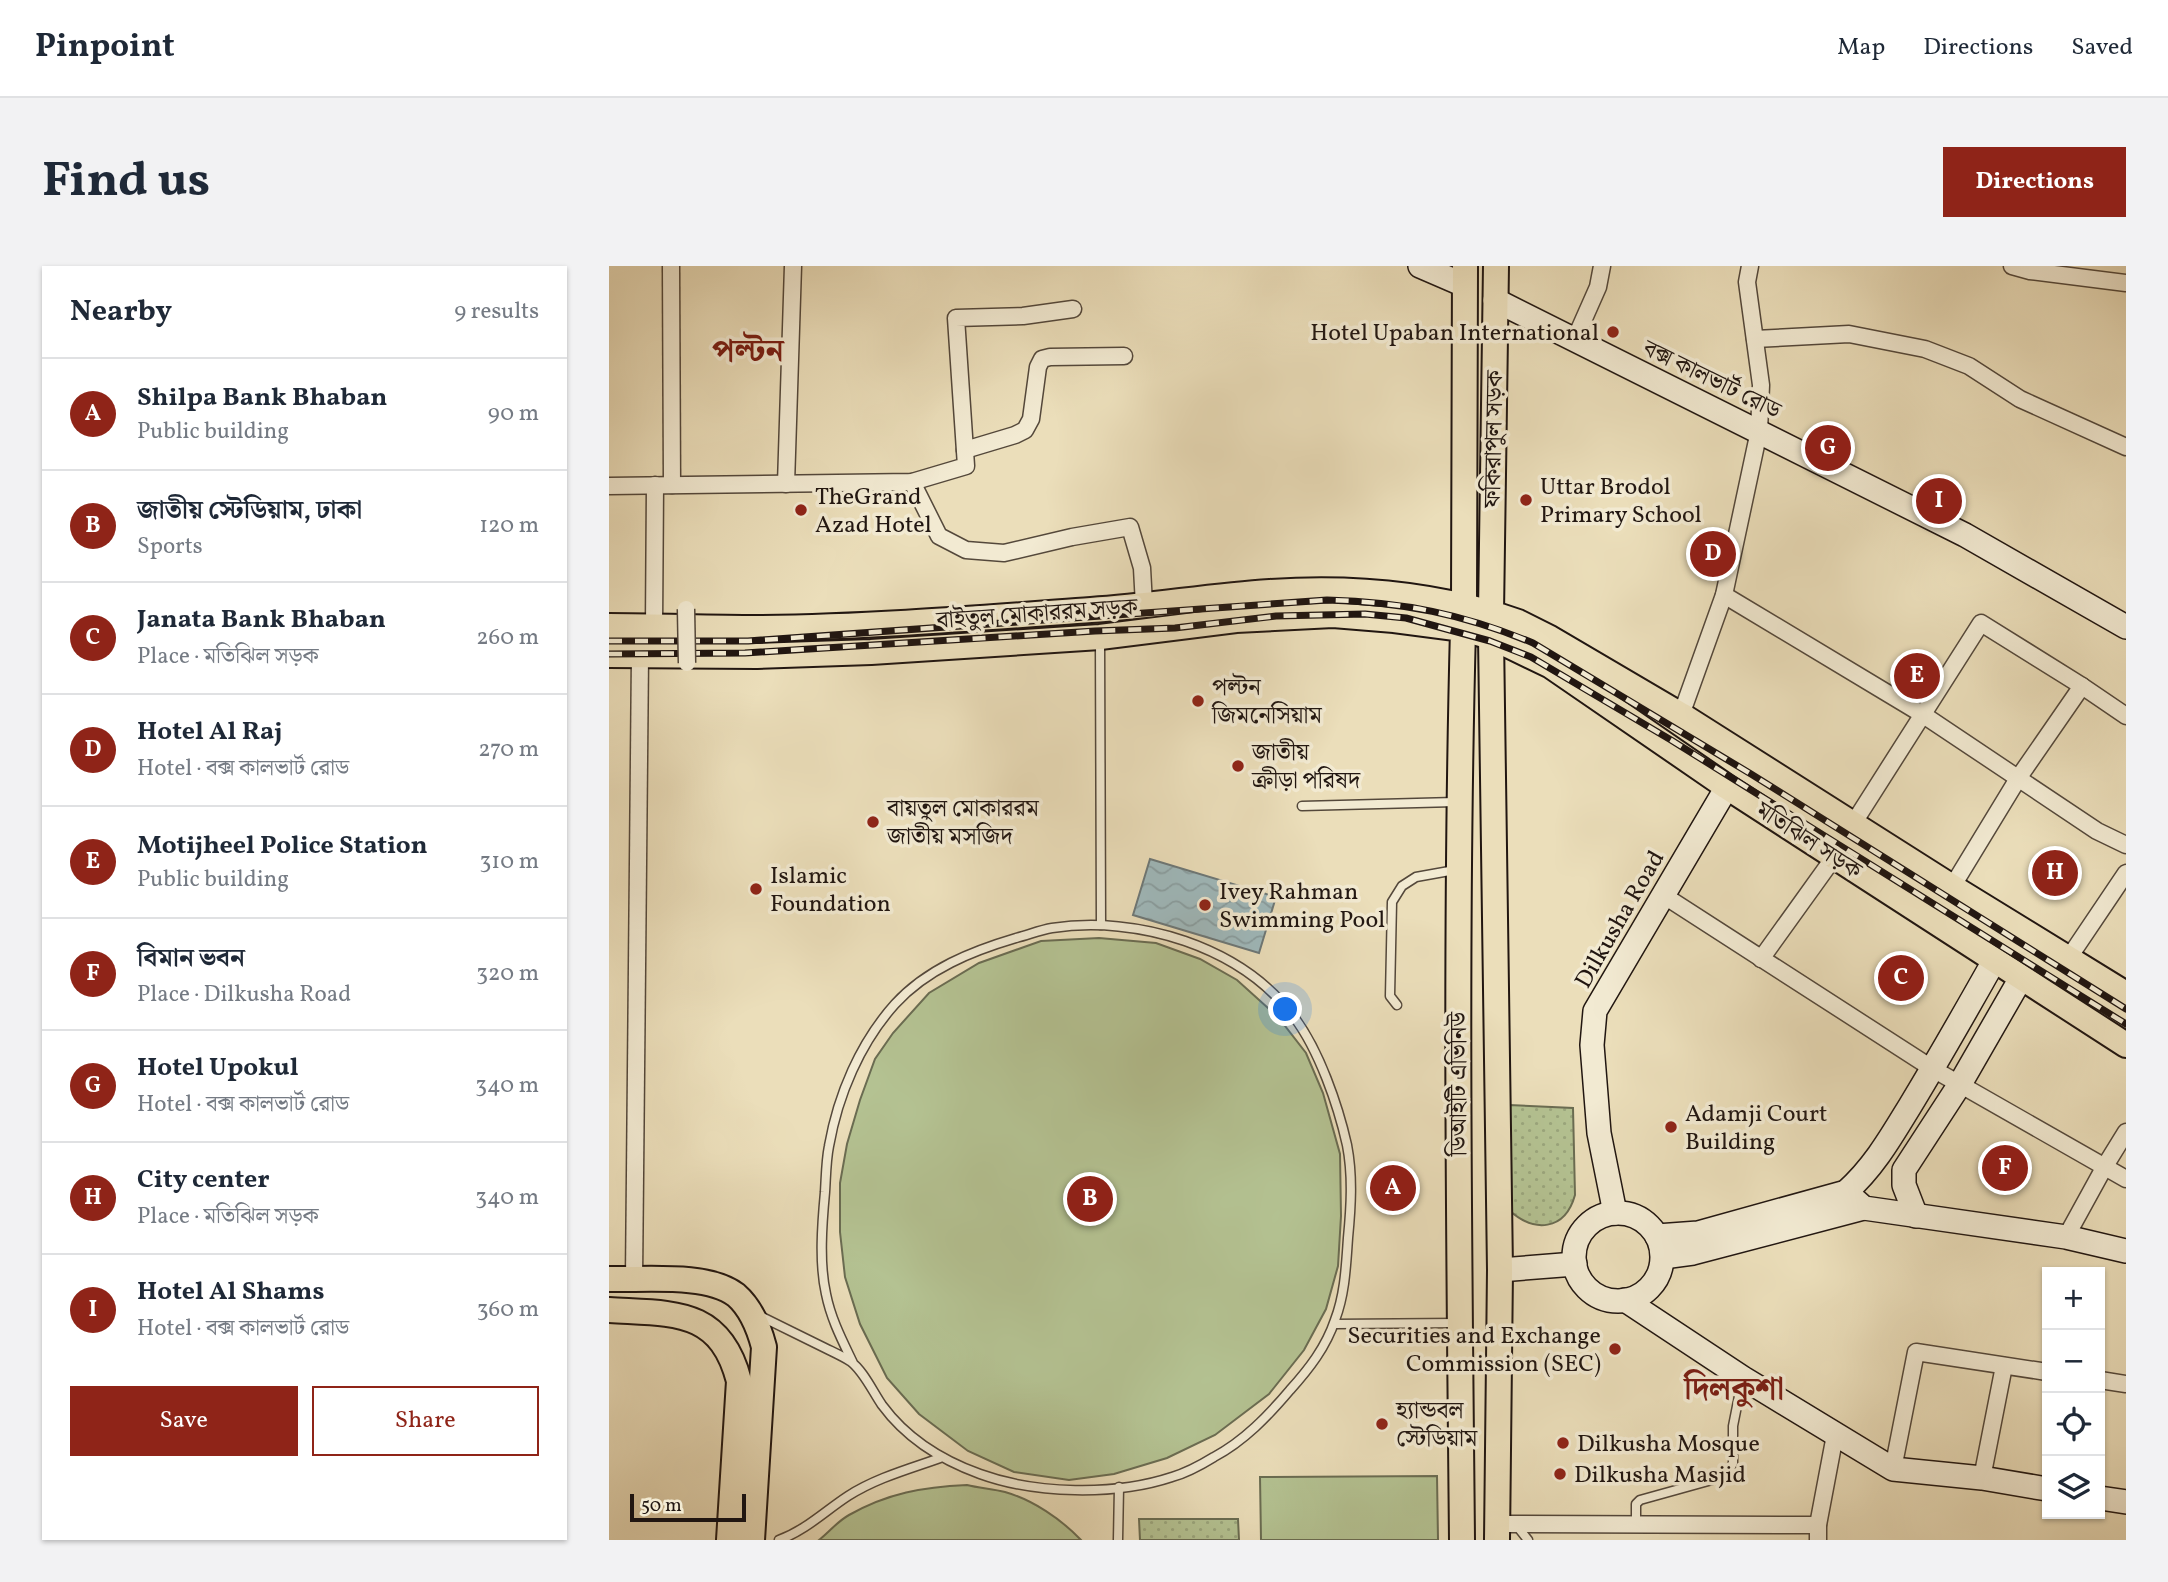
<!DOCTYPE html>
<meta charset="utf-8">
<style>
body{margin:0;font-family:Vollkorn,"Noto Serif Bengali",serif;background:#f2f2f3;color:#1f2937}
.controls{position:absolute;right:21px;bottom:21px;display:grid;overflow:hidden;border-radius:0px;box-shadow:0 2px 5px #0004}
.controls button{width:63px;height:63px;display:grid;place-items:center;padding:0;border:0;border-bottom:2px solid #e0e1e3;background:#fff;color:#1f2937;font:35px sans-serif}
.scale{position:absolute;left:21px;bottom:18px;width:116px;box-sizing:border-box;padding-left:7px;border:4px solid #211611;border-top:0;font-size:19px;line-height:24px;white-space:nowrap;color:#211611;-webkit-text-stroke:5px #f2ead2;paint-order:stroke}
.you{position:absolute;left:677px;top:744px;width:24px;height:24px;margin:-18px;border:5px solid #fff;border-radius:50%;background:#1a73e8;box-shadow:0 0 0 10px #1a73e833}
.badge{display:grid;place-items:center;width:46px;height:46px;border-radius:50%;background:#8f2418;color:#fff;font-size:23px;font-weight:700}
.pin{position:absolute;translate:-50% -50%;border:4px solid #fff;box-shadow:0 2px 7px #0006}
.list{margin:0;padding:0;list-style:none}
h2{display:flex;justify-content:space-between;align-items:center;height:91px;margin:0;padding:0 28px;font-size:30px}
h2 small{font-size:23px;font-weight:400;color:#747a83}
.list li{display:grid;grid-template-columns:46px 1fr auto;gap:21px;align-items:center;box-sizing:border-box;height:112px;padding:0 28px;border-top:2px solid #e0e1e3}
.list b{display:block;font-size:26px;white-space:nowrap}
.list p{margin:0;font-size:23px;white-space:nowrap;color:#747a83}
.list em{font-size:23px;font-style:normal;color:#747a83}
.actions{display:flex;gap:14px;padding:21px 28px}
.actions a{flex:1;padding:16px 0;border:2px solid #8f2418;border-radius:0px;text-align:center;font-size:24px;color:#8f2418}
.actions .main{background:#8f2418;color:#fff}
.icon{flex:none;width:38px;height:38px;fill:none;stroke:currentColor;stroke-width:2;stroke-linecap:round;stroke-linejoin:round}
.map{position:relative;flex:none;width:1517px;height:1274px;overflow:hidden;border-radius:0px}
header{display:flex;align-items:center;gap:42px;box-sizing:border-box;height:98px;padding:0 35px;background:#fff;border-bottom:2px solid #e0e1e3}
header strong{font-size:33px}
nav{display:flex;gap:38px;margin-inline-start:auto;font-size:24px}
.intro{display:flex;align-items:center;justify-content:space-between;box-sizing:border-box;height:168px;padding:0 42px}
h1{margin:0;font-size:49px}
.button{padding:18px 32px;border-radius:0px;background:#8f2418;color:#fff;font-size:24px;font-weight:700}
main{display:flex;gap:42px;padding:0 42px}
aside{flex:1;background:#fff;border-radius:0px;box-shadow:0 2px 5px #0004}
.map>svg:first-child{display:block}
.grass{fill:#b4c292;stroke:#6a6c52;stroke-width:2}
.park{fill:url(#park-dots);stroke:#6a6c52;stroke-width:2}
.water{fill:url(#water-waves);stroke:#6d7878;stroke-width:2}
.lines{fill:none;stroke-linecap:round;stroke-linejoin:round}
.lane-casing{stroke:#54483b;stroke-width:11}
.street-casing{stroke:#54483b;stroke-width:19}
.secondary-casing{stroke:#211611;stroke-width:26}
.primary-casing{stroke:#211611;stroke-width:28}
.lane{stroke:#f2ead2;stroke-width:8}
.street{stroke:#f2ead2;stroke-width:16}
.secondary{stroke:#f2ead2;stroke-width:23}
.primary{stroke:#ebdeba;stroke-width:24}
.rail-casing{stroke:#211611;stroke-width:7}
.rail{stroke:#f2ead2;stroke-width:4.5;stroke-dasharray:13;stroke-linecap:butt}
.street-bridge-casing{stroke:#54483b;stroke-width:19;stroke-linecap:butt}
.street-bridge{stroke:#f2ead2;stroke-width:16}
.poi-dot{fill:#8f2418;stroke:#f2ead2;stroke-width:2.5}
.labels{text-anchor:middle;stroke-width:7;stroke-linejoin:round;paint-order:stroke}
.poi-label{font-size:24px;fill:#211611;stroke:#f2ead2;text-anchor:start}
.street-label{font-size:24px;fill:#211611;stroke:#f2ead2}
.district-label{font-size:32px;font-weight:bold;fill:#7a1f14;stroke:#f2ead2}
</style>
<header>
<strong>Pinpoint</strong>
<nav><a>Map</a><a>Directions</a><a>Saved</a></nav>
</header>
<div class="intro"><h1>Find us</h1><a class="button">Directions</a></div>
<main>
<aside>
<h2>Nearby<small>9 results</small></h2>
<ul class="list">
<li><span class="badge">A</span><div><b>Shilpa Bank Bhaban</b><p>Public building</p></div><em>90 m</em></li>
<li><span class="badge">B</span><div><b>জাতীয় স্টেডিয়াম, ঢাকা</b><p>Sports</p></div><em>120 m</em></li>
<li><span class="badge">C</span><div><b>Janata Bank Bhaban</b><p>Place · মতিঝিল সড়ক</p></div><em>260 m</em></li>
<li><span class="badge">D</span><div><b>Hotel Al Raj</b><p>Hotel · বক্স কালভার্ট রোড</p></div><em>270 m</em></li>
<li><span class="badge">E</span><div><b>Motijheel Police Station</b><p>Public building</p></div><em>310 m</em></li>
<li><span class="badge">F</span><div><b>বিমান ভবন</b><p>Place · Dilkusha Road</p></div><em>320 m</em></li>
<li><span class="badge">G</span><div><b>Hotel Upokul</b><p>Hotel · বক্স কালভার্ট রোড</p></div><em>340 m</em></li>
<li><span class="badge">H</span><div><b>City center</b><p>Place · মতিঝিল সড়ক</p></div><em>340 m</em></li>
<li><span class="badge">I</span><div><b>Hotel Al Shams</b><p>Hotel · বক্স কালভার্ট রোড</p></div><em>360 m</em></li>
</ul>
<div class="actions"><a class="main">Save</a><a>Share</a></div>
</aside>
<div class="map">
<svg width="1517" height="1274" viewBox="0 0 1517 1274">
<defs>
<pattern id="park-dots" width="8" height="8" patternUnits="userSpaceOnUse" patternTransform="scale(1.75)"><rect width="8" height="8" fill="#b4c292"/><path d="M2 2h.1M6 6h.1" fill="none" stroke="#9aa67d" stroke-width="1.8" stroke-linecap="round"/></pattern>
<pattern id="water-waves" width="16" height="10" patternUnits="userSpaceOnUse" patternTransform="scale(1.75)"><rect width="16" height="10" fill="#9fb9bc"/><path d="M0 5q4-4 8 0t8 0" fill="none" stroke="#899ea1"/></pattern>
</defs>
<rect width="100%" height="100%" fill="#ebdeba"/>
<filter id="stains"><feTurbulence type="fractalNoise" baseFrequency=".00286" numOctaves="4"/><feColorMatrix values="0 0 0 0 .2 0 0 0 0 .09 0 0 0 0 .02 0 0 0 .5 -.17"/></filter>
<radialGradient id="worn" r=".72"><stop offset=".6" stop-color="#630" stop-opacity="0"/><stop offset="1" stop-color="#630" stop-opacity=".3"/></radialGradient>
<g class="grass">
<polygon points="490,672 547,677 591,693 628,714 669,751 697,787 714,827 731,888 732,950 729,1000 717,1043 695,1084 660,1128 606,1169 558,1192 505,1208 460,1214 405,1206 359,1185 310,1148 278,1112 251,1058 236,1011 231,966 231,917 238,878 251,834 266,793 284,767 320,727 370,697 432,675"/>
<polygon points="828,1210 829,1274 652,1274 651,1211"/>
<path d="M 358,1219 C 370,1222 384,1223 396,1226 C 424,1234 452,1253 472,1274 L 210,1274 C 220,1266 229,1255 240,1249 C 279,1227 314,1221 358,1219 Z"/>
</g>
<g class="park">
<path d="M 900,839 L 964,842 L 966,929 C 956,965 925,967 900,944 Z"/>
<polygon points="530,1253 629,1253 630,1274 531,1274"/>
</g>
<polygon class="water" points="541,593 667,631 650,687 524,649"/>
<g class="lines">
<g class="lane-casing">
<g id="lane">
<polyline points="491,375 492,659"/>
<polyline points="693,540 846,536"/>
<polyline points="788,739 781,730 783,636 793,620 807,611 846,604"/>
<path d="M 149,1049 C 171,1060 194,1071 216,1082 C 224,1086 233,1090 241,1095 C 254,1104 264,1126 273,1139 C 298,1173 332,1194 371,1208 C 426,1228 506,1230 563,1211 C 577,1207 592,1199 605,1191 C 635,1175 659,1150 681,1124 C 700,1103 717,1081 726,1054 C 736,1028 737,1000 739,972 C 742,941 744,910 738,879 C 729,839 710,784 685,751 C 632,680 528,649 443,662 C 431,664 419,669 407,672 C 363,685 318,703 286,738 C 251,777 229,829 220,880 C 217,895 217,911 216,926 C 213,958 210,997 217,1028 C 222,1053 233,1074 244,1097"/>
<polyline points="726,1058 849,1057"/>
<polyline points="1027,1258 1027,1238 1031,1234 1103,1214 1120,1205 1124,1197 1124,1160 1133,1115"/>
<polyline points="908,1260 919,1274"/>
<path d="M 170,1274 C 197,1264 216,1245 239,1230 C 267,1212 300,1203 331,1192"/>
<polyline points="509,1274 510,1221"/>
</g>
</g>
<g class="street-casing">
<g id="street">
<polyline points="62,0 63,219"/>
<polyline points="1403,0 1421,5 1517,17"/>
<polyline points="966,73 989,21 993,0"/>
<polyline points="1146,73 1240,68 1316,83 1360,100 1411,133 1517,181"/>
<polyline points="356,184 406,169 416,164 422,153 429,101 433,93 441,91 515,90"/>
<polyline points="303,216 330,270 357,284 395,287 463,271 521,261 533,302 535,339"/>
<polyline points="177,218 184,0"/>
<polyline points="0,220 303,216 357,200 347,52 414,50 464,43"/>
<polyline points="1115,329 1313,448 1488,565 1517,579"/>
<polyline points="45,360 46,219"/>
<polyline points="1072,449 1115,329 1150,165 1152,119 1138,16 1141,0"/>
<polyline points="1244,558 1372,357 1473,420 1517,450"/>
<polyline points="1343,621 1410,511 1473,420"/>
<polyline points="1054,629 1324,803 1517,913"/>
<polyline points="1152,693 1226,590"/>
<polyline points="1459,693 1517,607"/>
<polyline points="1457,971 1496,900 1517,866"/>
<polyline points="25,1013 31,389"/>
<polyline points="1491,1114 1517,1118"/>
<polyline points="1284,1203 1307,1086 1438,1106"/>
<polyline points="1373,1212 1395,1100"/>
<polyline points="888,1258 1209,1259"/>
<polyline points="1209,1274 1209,1259 1226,1169"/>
</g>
</g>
<g class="secondary-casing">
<g id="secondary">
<polyline points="811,0 855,19"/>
<polyline points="886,34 1356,269 1517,361"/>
<polyline points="1237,926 1255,942 1457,971 1517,985"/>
<polyline points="1006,947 990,867 983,779 986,745 1118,521"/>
<circle cx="1009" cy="991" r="44"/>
<polyline points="1307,950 1295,919 1295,904 1351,818 1412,712"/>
<path d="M 1048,970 L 1089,967 L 1237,926 C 1265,901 1282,871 1301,840 C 1330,792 1358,743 1385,695"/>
<polyline points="1054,991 1084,987 1255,942"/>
<polyline points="891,1004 966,998"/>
<polyline points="1016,1034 1134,1112 1284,1203 1373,1212 1438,1223"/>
<polyline points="1491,1232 1517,1236"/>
</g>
</g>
<g class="primary-casing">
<g id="primary">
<polyline points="887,0 882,347 909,356 941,372 1072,449 1343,621 1517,728"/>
<path d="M 0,360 C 49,360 99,362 148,362 C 259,361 371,352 482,344 C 542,340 601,330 661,326 C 734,321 812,327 882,347 L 882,371 L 854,363 L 855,339 L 856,0"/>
<path d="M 0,389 L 148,390 L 262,386 L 491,371 L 627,354 L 724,349 L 785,354 L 854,363 C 846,667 850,970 853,1274"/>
<path d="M 0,1013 C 35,1014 99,1007 127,1029 C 142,1042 150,1062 155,1081 L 143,1274"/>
<path d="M 0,1044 C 64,1048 111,1042 130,1115 L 120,1274"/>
<polyline points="888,1274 891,1004 882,371 942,400 1118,521 1517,779"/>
</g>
</g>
<use href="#lane" class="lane"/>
<use href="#street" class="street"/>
<use href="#secondary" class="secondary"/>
<use href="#primary" class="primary"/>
<g class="rail-casing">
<g id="rail">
<path d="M 0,375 L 139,375 L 718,334 C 794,336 854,348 924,377 L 1142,508 L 1517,743"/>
<polyline points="0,388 136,387 486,365 566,362 667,350 756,348 797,352 881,375 922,391 1062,474 1517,758"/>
</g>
</g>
<use href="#rail" class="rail"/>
<g class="street-bridge-casing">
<polyline id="street-bridge" points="77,343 78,397"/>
</g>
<use href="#street-bridge" class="street-bridge"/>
</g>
<g class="poi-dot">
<circle cx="1004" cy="66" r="7"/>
<circle cx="917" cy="234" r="7"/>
<circle cx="192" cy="244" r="7"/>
<circle cx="589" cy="435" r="7"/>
<circle cx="629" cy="500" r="7"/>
<circle cx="264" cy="556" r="7"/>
<circle cx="147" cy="623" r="7"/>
<circle cx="596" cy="639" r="7"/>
<circle cx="1062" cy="861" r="7"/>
<circle cx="1006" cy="1083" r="7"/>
<circle cx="773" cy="1158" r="7"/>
<circle cx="954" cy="1177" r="7"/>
<circle cx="951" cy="1208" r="7"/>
</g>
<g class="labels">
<g class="poi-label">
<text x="990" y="74" text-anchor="end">Hotel Upaban International</text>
<text x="931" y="228">Uttar Brodol<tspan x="931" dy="28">Primary School</tspan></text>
<text x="206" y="238">TheGrand<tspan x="206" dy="28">Azad Hotel</tspan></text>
<text x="603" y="429">পল্টন<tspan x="603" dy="28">জিমনেসিয়াম</tspan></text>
<text x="643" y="494">জাতীয়<tspan x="643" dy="28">ক্রীড়া পরিষদ</tspan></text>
<text x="278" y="550">বায়তুল মোকাররম<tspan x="278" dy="28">জাতীয় মসজিদ</tspan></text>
<text x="161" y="617">Islamic<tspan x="161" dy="28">Foundation</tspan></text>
<text x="610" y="633">Ivey Rahman<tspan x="610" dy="28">Swimming Pool</tspan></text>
<text x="1076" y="855">Adamji Court<tspan x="1076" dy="28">Building</tspan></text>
<text x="992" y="1077" text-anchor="end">Securities and Exchange<tspan x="992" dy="28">Commission (SEC)</tspan></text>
<text x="787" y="1152">হ্যান্ডবল<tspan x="787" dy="28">স্টেডিয়াম</tspan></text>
<text x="968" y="1185">Dilkusha Mosque</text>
<text x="965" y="1216">Dilkusha Masjid</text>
</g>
<g class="street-label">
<text transform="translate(1103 113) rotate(26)" y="8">বক্স কালভার্ট রোড</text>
<text transform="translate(884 173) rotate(-89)" y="8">ফকিরাপুল সড়ক</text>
<text transform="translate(428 347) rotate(-4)" y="8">বাইতুল মোকাররম সড়ক</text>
<text transform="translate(1200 574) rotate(33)" y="8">মতিঝিল সড়ক</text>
<text transform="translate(1010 653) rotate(-60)" y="8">Dilkusha Road</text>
<text transform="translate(849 818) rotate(-90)" y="8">ডিআইটি এভিনিউ</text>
</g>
<g class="district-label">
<text x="139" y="95">পল্টন</text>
<text x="1125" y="1133">দিলকুশা</text>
</g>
</g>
<rect width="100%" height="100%" filter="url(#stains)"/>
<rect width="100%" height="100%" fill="url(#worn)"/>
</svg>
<div class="controls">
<button>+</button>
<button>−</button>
<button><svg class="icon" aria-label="locate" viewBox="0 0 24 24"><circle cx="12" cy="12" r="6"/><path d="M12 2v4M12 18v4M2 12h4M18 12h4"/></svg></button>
<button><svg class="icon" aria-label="layers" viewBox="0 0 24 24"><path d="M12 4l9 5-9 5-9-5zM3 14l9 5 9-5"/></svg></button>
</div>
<div class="scale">50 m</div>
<div class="you"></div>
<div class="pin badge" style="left:784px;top:922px">A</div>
<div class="pin badge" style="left:481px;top:933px">B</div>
<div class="pin badge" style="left:1292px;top:712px">C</div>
<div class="pin badge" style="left:1104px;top:288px">D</div>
<div class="pin badge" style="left:1308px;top:410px">E</div>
<div class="pin badge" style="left:1396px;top:902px">F</div>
<div class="pin badge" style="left:1219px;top:182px">G</div>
<div class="pin badge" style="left:1446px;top:607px">H</div>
<div class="pin badge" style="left:1330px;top:235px">I</div>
</div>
</main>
